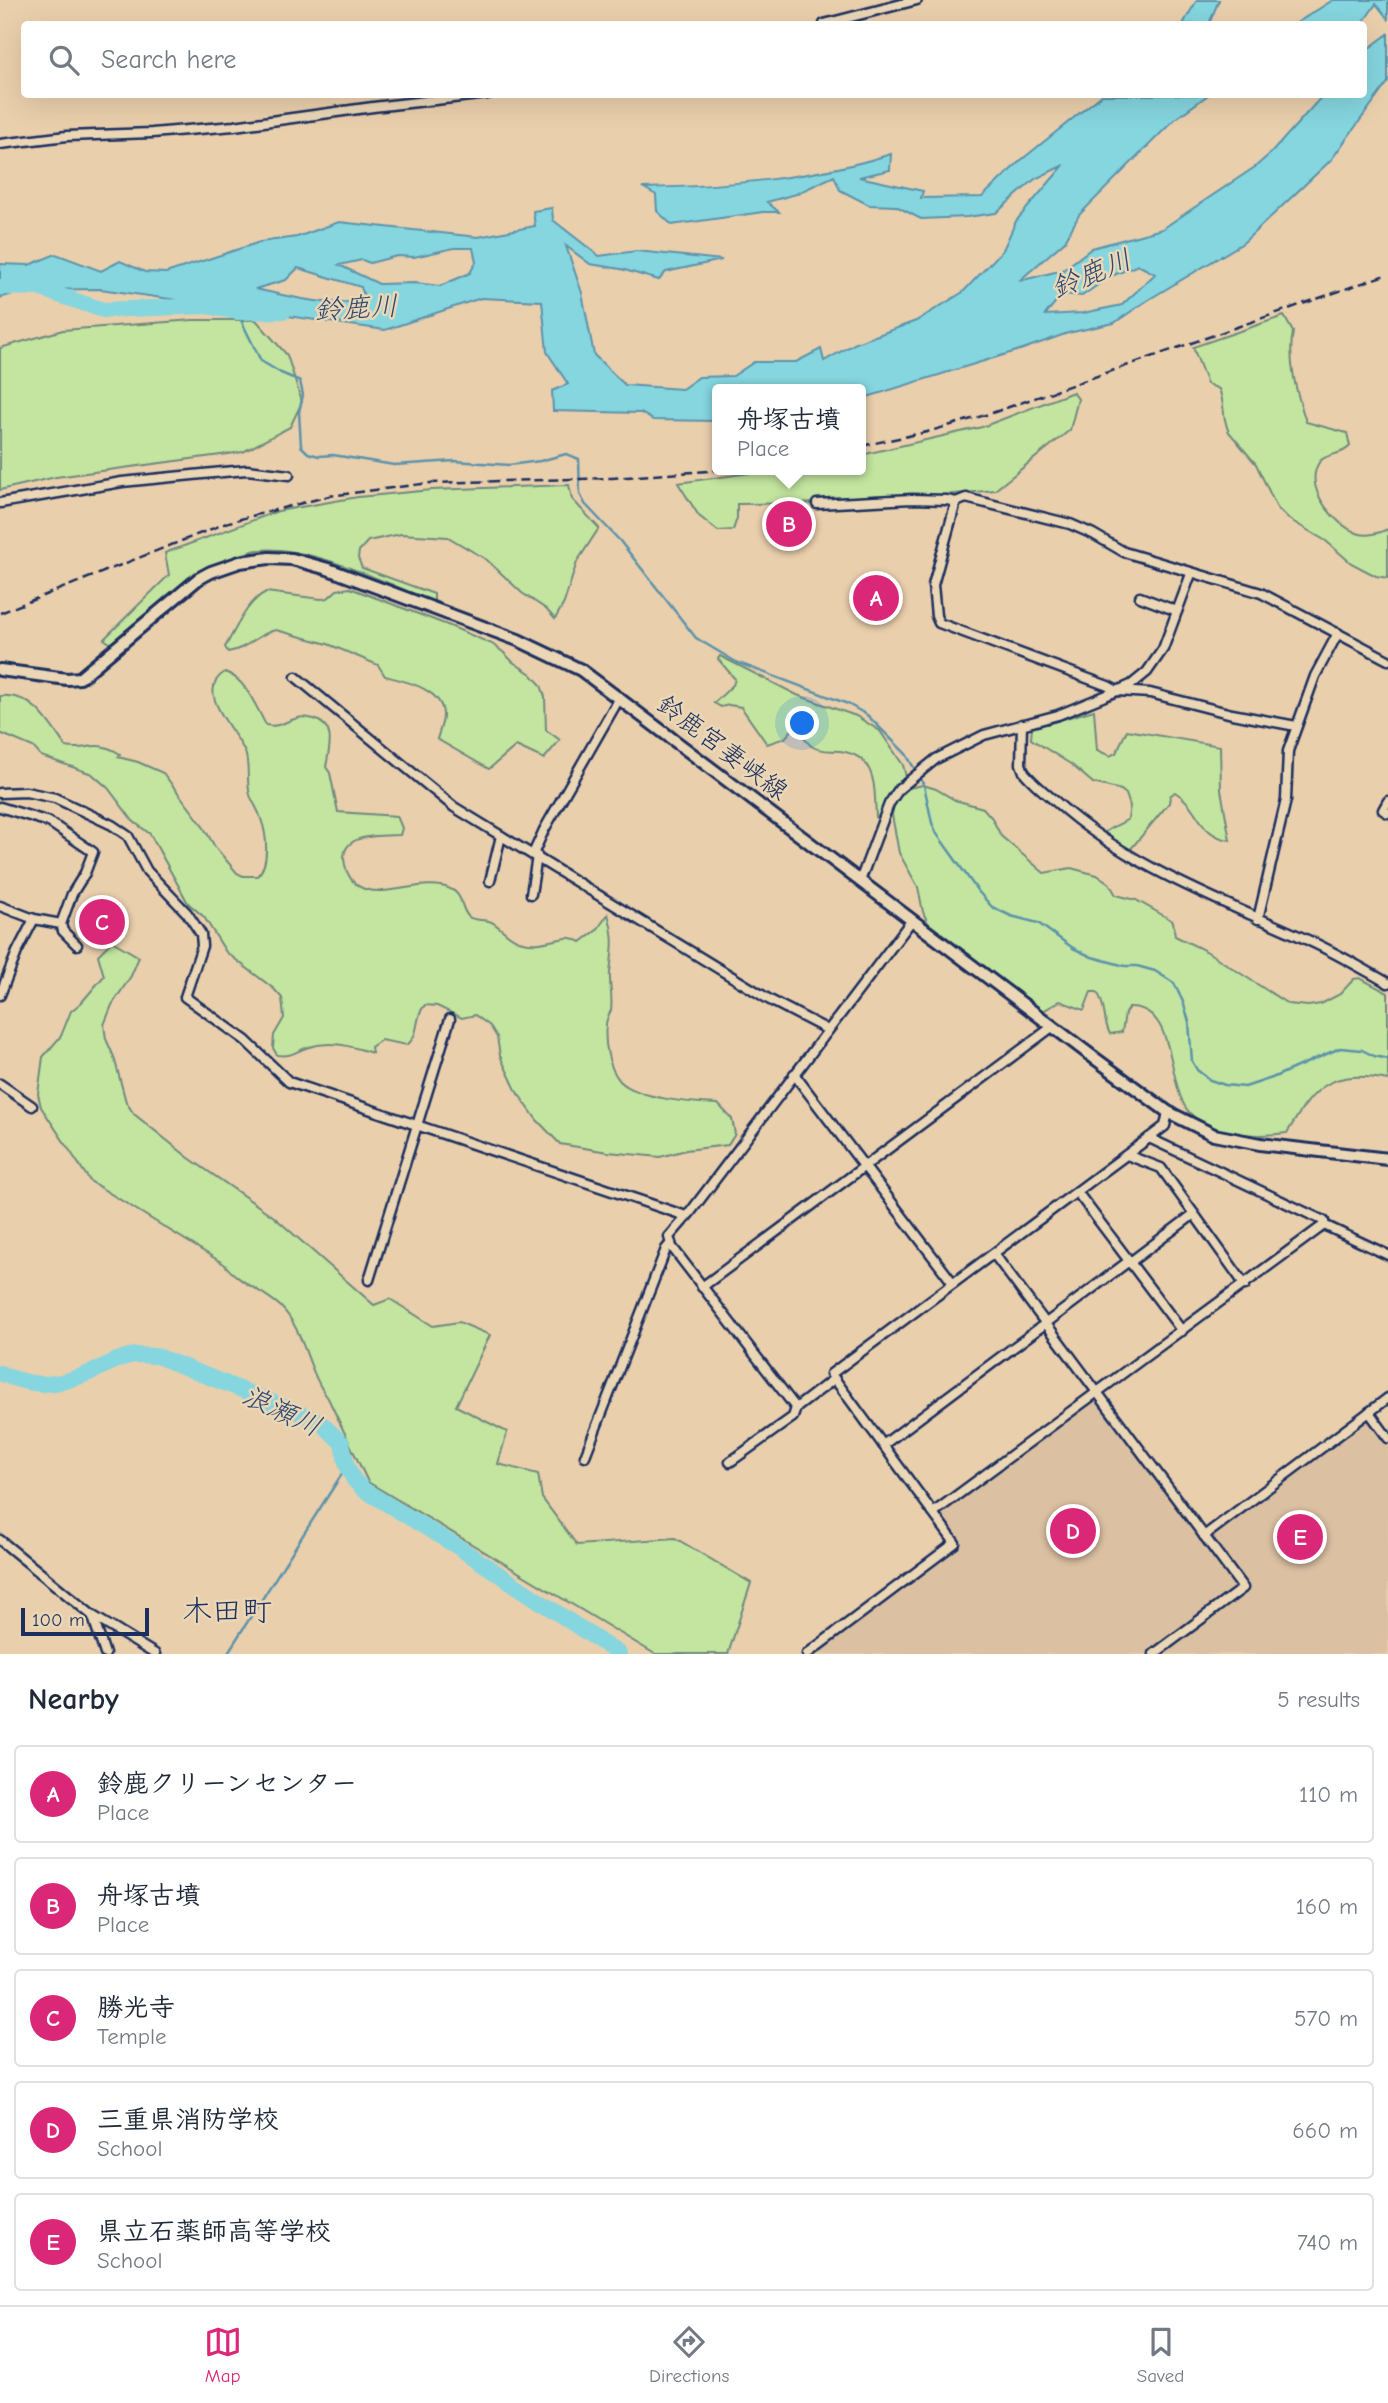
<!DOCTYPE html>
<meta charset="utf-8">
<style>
body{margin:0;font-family:"Comic Neue","Klee One",sans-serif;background:#f6f6f7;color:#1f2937}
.scale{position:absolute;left:21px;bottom:18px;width:128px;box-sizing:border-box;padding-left:7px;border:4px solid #1b2f5e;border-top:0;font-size:19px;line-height:24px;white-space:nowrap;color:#1b2f5e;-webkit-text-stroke:5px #ebd7b6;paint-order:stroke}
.you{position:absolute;left:803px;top:724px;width:24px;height:24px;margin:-18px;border:5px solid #fff;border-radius:50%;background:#1a73e8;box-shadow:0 0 0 10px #1a73e833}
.badge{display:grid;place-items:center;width:46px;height:46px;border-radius:50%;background:#db2777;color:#fff;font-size:23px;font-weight:700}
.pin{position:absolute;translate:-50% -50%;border:4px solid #fff;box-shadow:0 2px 7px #0006}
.popup{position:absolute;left:712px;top:384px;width:154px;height:91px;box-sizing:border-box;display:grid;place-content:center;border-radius:7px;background:#fff;filter:drop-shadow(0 2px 5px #0005);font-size:23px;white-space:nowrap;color:#747a83}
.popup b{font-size:26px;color:#1f2937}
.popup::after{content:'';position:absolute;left:50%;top:100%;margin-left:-14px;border:14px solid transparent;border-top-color:#fff}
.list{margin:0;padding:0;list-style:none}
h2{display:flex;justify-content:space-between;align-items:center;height:91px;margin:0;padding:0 28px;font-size:30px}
h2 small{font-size:23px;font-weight:400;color:#747a83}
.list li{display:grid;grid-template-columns:46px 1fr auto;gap:21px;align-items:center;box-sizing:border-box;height:98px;margin:0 14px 14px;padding:0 14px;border:2px solid #e0e1e3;border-radius:7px}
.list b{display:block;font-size:26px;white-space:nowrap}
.list p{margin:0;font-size:23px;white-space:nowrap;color:#747a83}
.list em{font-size:23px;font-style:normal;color:#747a83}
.icon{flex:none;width:38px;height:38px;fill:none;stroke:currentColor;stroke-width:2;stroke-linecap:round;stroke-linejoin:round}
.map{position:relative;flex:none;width:1388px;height:1654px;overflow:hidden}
.search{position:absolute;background:#fff;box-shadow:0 7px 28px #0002;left:21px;right:21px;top:21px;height:77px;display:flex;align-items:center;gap:18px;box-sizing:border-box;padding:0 24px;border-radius:7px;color:#747a83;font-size:26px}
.sheet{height:651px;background:#fff}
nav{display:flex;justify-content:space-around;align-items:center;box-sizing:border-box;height:98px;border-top:2px solid #e0e1e3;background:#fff;font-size:19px;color:#747a83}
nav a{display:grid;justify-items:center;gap:4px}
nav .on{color:#db2777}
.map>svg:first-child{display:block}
.built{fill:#dbc0a2}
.green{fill:#c3e59f;stroke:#6f8a7e;stroke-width:2}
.water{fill:#85d6df;stroke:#5b93ab;stroke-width:2;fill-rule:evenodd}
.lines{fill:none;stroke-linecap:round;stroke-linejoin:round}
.stream{stroke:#5b93ab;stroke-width:2.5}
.river{stroke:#85d6df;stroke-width:16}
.street-casing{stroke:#1b2f5e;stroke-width:13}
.secondary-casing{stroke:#1b2f5e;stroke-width:16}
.street{stroke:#ebd7b6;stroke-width:8}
.secondary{stroke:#ebd7b6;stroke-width:10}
.rail{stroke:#1b2f5e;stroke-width:2.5;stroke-dasharray:10 5;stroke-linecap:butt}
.labels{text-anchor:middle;stroke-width:5;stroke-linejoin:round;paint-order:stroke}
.street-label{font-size:26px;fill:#1b2f5e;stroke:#ebd7b6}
.water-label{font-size:28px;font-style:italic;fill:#2b4871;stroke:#ebd7b6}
.quarter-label{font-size:30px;fill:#1b2f5e;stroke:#ebd7b6}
</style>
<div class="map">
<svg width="1388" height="1654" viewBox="0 0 1388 1654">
<rect width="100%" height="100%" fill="#eacfac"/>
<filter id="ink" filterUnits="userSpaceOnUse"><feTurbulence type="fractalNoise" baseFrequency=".0143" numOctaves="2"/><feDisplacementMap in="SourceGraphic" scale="14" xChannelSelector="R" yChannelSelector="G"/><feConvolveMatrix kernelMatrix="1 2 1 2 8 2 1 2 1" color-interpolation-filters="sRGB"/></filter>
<g filter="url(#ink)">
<g class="built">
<polygon points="1092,1402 1099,1402 1236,1585 1236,1588 1146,1654 814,1654 960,1544 941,1517 942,1512"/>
<polygon points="1367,1420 1370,1420 1388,1445 1388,1654 1160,1654 1247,1589 1211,1539 1212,1536"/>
</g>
<g class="green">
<path d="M 1284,316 L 1293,332 C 1287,361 1297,394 1306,422 L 1347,433 L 1350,446 C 1340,458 1321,451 1316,469 C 1308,493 1335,524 1357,533 C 1366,537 1380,533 1388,529 L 1388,578 L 1376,576 L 1351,563 L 1326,541 L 1287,518 L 1277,508 L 1256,464 L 1229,432 C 1222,419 1225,403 1219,389 L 1207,384 L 1193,347 Z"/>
<polygon points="193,320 256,320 287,355 302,402 290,427 243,452 56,477 0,490 0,348 63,330"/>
<polygon points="1073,392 1078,399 1070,430 995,490 863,503 737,504 737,518 733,530 718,531 699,516 678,483 771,470 861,470 861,455 982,427"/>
<path d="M 569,485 L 572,499 L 599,528 L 577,562 L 564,603 L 555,619 L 546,609 L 522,593 L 487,560 L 448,537 L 401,534 L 368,541 L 359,551 L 358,558 L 362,568 L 434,594 L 434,602 C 388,584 296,538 249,552 C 196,568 153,610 111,644 L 104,639 L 169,575 L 165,553 L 278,511 L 358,497 L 432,490 Z"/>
<path d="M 350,588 L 450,626 L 492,644 L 503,652 L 513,662 L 531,674 L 541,685 L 545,697 L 546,730 L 560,740 L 544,759 L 516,746 L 489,769 L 437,739 C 439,732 443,723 443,716 C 444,689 405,681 385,676 L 378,665 L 328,644 L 276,630 C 258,633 248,649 228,652 L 225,647 C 236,629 247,601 266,592 L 321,599 L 328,598 L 337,590 Z"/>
<path d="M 720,656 L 797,695 L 856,716 L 880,731 L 903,765 L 906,777 L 887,805 L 881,820 L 876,817 C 874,788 878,756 840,751 C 831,750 821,752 813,747 C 804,742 804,731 794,728 L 785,738 L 767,744 L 741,707 L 729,705 L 721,707 L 714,703 L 733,685 L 735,679 L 718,659 Z"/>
<path d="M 225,672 C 246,679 256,707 266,725 C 279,728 285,721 298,718 C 303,716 309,718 314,719 C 337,726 329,749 326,767 L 330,773 L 338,812 L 397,816 L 402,828 L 400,835 C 381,836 337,832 345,865 C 357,915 417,875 448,888 C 465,894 459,908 469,917 C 474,921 483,919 489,921 C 499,924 506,937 519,941 C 537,947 550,940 566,938 C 571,937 577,940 581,942 L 597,930 L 608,914 C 615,938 613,948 610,972 C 609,984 613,998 611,1010 C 609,1015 606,1019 606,1025 C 604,1042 608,1067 620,1081 C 638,1099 693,1103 718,1104 L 732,1119 L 735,1134 L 728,1145 L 686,1150 L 660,1157 L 608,1152 L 560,1144 L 537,1120 L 517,1092 L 500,1056 L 497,1037 L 490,1026 L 475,1015 L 462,1018 L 437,1006 L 425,1005 C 414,1016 421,1034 407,1045 L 381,1040 L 371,1047 L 372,1053 C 351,1046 331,1040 309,1047 C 295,1051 294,1057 277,1055 L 273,1048 L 274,1035 L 284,1018 L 282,998 L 274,989 L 226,952 L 204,917 L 188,903 L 150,834 L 133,821 L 108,788 L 92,774 L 41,756 L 33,747 L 0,733 L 0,696 C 34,693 49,723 66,747 C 89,752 94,738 120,754 L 118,757 L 138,762 L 163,773 L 201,823 L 215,847 L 237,873 L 243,876 L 257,876 C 270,865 267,835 261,819 C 259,811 253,803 250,795 C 246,781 250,766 245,752 C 236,731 193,691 225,672 Z"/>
<path d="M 1094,710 L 1097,750 L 1110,756 L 1116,753 L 1127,730 L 1220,746 L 1221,790 L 1230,840 C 1198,836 1200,807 1175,792 L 1170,796 L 1169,803 L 1130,850 L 1118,849 L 1101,836 C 1107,828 1120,825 1128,819 L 1130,806 L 1126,794 L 1121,790 L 1093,783 L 1072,765 L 1031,739 L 1032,728 Z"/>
<path d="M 923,785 L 936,789 L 955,800 L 983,808 L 992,818 L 1001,836 L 1044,873 L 1071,868 L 1097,875 L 1109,883 L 1116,895 L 1136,900 L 1173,921 L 1175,936 L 1206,951 L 1288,1004 L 1308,1006 L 1321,1004 L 1340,994 L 1354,979 L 1360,978 L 1388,993 L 1388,1080 C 1330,1069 1315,1086 1287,1133 C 1258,1137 1209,1136 1189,1112 C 1166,1086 1178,1006 1129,1007 L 1125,1013 L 1122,1032 L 1110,1034 C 1102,1019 1107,1007 1097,992 L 1091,992 L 1084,1010 L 1060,1001 L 1043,1011 L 928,923 L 923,912 L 918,887 L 899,853 L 892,815 L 894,802 L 909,788 Z"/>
<path d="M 112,941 L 139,957 L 131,976 L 112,1005 L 104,1025 L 106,1039 L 114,1057 L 126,1102 L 134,1114 L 189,1158 L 274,1217 L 374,1305 L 390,1299 L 433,1326 L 459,1322 L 490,1335 L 456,1406 L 507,1432 L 498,1464 L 538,1474 L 542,1498 L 577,1545 L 675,1538 L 751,1583 L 728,1654 L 655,1654 L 368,1482 L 328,1398 C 307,1371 305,1330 280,1306 C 262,1290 239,1283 224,1264 L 90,1181 L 41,1107 L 38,1094 L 43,1057 L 61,1036 L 71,1011 L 82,1002 L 104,976 L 98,955 Z"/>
</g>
<g class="water">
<polygon points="1197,0 1219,0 1209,24 1183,24"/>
<polygon points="1333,0 1388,0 1388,19 1376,4 1362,24 1295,24"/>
<path d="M 1388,34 L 1388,82 L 1331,160 L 1243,243 L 1148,300 L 1114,323 L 1068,333 L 1023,349 L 861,399 L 861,389 L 717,389 L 717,421 L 653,420 L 641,413 L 553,411 L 552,391 L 568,384 L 547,352 L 542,301 L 481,298 L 385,330 L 100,289 L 26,290 L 0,298 L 0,264 L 29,265 L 56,254 L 101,271 L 120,261 L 145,272 L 166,273 L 260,242 L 297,237 L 339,222 L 478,237 L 535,226 L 533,211 L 552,208 L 553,220 L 599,256 L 637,251 L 722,260 L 666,272 L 659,280 L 621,269 L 590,264 L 566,246 L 582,293 L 594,355 L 625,385 L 682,389 L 699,377 L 733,376 L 754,362 L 796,362 L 821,349 L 824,361 L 856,343 L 916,321 L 963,292 L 1003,250 L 1016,221 L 1064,165 L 1035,179 L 996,213 L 967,217 L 921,219 L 896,206 L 869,205 L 840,190 L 834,176 L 796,194 L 767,202 L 779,212 L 763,212 L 672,225 L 657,211 L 656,195 L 644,188 C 726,186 812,179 891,154 L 890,170 L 859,177 L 923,191 L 921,198 L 982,197 L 1020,161 L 1102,95 L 1208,95 L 1175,119 L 1079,215 L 1065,241 L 1019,281 L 1063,270 L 1092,248 L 1162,229 L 1255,167 L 1272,152 L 1323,95 L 1364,94 L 1364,52 ZM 454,248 L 473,248 L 476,262 L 470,273 L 440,286 L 415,283 L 379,284 L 339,265 L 362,260 L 370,263 L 397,256 L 414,257 ZM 1138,265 L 1155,274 L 1122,305 L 1083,313 L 1045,315 L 1062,294 L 1082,296 L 1109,277 ZM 298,268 L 361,287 L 365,299 C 331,309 289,296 255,289 L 286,280 Z"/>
</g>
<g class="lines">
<g class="stream">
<polyline points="237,312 261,361 281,373 300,381 303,395 299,412 301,446 308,453 319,456 333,455 394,465 455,461 509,465 540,461 566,454 579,459 580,494 585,504 620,541 696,638 736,662 848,704 867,715 906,754 924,785 932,823 937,834 977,890 992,907 1011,916 1038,923 1073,948 1092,957 1125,966 1137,966 1155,971 1174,983 1184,1004 1189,1022 1192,1061 1197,1070 1210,1080 1225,1085 1245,1087 1272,1078 1340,1048 1362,1050 1374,1056 1388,1059"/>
<polyline points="227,1654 347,1466"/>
</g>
<g class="river">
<polyline points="0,287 38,288 103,310 206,306 237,312 284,311"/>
<path d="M 0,1373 C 33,1388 56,1387 89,1373 C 104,1367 118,1357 135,1355 C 142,1355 150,1356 157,1356 L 319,1421 L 342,1443 L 347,1466 L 354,1480 L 364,1490 L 461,1549 L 619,1654"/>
</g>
<g class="street-casing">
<g id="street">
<polyline points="824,24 917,0"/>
<polyline points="0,144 67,136 152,133 234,126 373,107 488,94"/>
<polyline points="0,503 122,482 223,472 247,470 289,475"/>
<polyline points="817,504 912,499 947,500 956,502"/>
<polyline points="1140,597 1177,611"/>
<polyline points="296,677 454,807 770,1000 828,1030"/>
<path d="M 1022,724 L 1021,764 L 1024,772 C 1033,783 1044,792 1055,801 C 1129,868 1223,901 1312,942 C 1338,954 1363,969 1388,983"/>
<polyline points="1296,726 1232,714 1150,693 1117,691 1108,686 939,623 936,616 933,585 956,502 966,498 1070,524 1093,534 1124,552 1261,593 1388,660"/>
<polyline points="0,793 26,792 55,798 112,825 128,836 147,871 187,913 201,934 202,946 185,997 245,1040 289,1082 686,1216"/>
<polyline points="1388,801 1383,810 1388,813"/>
<polyline points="0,807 49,822 93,852 85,873 72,894 61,924 34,919 0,906"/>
<polyline points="533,854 544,830 620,697"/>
<polyline points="490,881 501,836"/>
<polyline points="860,881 889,804 899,789 936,759 984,735 1058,715 1117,691 1131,685 1147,672 1163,649 1191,574"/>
<polyline points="531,894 537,856"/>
<polyline points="1258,919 1286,800 1288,751 1315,676 1338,633"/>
<polyline points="61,924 63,931 77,945"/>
<polyline points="0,995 17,952 34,919"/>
<polyline points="794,1074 953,1283"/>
<polyline points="0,1084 32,1106"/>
<polyline points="1149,1138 1324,1221 1324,1225 1388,1255"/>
<polyline points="1127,1155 1161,1168 1245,1285"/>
<polyline points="1077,1192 1182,1331"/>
<polyline points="994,1254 1243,1588 1154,1654"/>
<polyline points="1129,1263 1194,1214"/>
<polyline points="369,1280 450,1019"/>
<polyline points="702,1287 1052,1027"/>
<polyline points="796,1408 672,1247 669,1237 689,1214 912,920"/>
<polyline points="1369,1412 1388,1438"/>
<polyline points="883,1445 1129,1261"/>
<polyline points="585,1456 666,1249 671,1243"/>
<polyline points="730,1462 793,1417 796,1408 834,1379"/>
<polyline points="933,1513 1324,1225"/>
<polyline points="1204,1536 1388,1398"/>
<polyline points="0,1540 93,1616 155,1654"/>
<polyline points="93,1617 105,1654"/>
<polyline points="807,1654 955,1543 831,1374 1149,1138 1165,1126 1168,1112"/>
</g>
</g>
<g class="secondary-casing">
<polyline id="secondary" points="0,670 67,679 80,678 198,579 211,572 240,562 269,558 292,559 328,569 518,640 581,670 1093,1057 1168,1112 1214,1135 1260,1144 1388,1159"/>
</g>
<use href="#street" class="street"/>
<use href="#secondary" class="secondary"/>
<g class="rail">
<polyline points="861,446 927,432 989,414 1388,274"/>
<polyline points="0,613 229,522 329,496 430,483 612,478 722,470"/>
</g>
</g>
</g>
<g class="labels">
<g class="street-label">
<text transform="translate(723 747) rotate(37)" y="9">鈴鹿宮妻峡線</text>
</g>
<g class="water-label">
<text transform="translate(1091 273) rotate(-22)" y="10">鈴鹿川</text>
<text transform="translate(356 307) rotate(-3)" y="10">鈴鹿川</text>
<text transform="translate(282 1410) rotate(25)" y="10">浪瀬川</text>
</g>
<g class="quarter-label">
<text x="227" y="1621">木田町</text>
</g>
</g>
</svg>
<div class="scale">100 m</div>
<div class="you"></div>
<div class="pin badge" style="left:876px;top:598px">A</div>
<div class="pin badge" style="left:789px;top:524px">B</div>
<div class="popup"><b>舟塚古墳</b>Place</div>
<div class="pin badge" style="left:102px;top:922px">C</div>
<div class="pin badge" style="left:1073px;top:1531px">D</div>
<div class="pin badge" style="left:1300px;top:1537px">E</div>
<div class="search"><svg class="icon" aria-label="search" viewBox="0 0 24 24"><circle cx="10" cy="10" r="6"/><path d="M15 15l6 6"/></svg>Search here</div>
</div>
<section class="sheet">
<h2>Nearby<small>5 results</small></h2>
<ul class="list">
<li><span class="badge">A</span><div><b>鈴鹿クリーンセンター</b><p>Place</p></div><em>110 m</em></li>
<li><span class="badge">B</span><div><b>舟塚古墳</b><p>Place</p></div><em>160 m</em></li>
<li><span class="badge">C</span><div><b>勝光寺</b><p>Temple</p></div><em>570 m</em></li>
<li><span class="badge">D</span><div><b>三重県消防学校</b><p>School</p></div><em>660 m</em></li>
<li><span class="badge">E</span><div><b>県立石薬師高等学校</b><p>School</p></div><em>740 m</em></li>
</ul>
</section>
<nav>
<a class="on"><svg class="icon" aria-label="map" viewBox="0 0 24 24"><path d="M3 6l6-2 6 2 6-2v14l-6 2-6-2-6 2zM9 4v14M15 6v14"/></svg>Map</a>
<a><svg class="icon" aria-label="directions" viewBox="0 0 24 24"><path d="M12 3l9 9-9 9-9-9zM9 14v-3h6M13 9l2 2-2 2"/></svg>Directions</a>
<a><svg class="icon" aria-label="saved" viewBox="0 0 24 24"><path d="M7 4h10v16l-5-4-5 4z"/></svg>Saved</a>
</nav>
